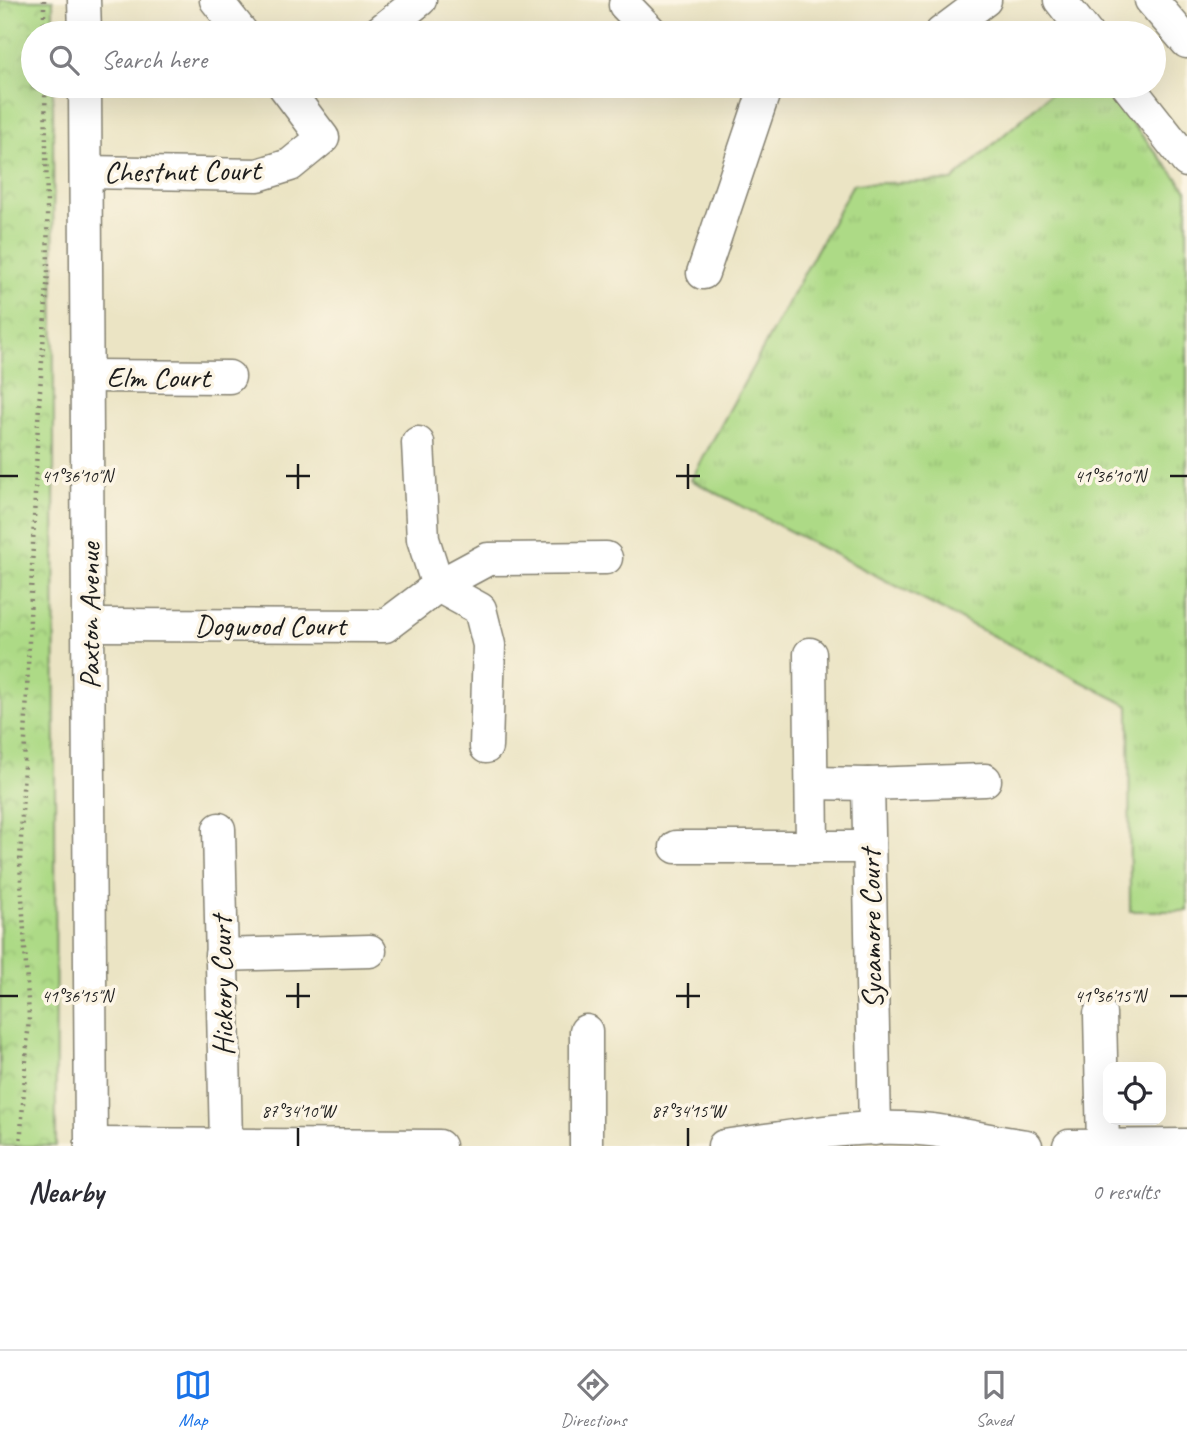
<!DOCTYPE html>
<meta charset="utf-8">
<style>
body{margin:0;font-family:Caveat,sans-serif;background:#f2f2f3;color:#2b2b33}
.controls{position:absolute;right:21px;bottom:21px;display:grid;overflow:hidden;border-radius:14px;box-shadow:0 7px 28px #0002}
.controls button{width:63px;height:63px;display:grid;place-items:center;padding:0;border:0;border-bottom:2px solid #e1e1e2;background:#fff;color:#2b2b33;font:35px sans-serif}
.list{margin:0;padding:0;list-style:none}
h2{display:flex;justify-content:space-between;align-items:center;height:91px;margin:0;padding:0 28px;font-size:30px}
h2 small{font-size:23px;font-weight:400;color:#7c7c81}
.icon{flex:none;width:38px;height:38px;fill:none;stroke:currentColor;stroke-width:2;stroke-linecap:round;stroke-linejoin:round}
.map{position:relative;flex:none;width:1187px;height:1146px;overflow:hidden}
.search{position:absolute;background:#fff;box-shadow:0 7px 28px #0002;left:21px;right:21px;top:21px;height:77px;display:flex;align-items:center;gap:18px;box-sizing:border-box;padding:0 24px;border-radius:38px;color:#7c7c81;font-size:26px}
.sheet{height:203px;background:#fff}
nav{display:flex;justify-content:space-around;align-items:center;box-sizing:border-box;height:98px;border-top:2px solid #e1e1e2;background:#fff;font-size:19px;color:#7c7c81}
nav a{display:grid;justify-items:center;gap:4px}
nav .on{color:#1a73e8}
.map>svg:first-child{display:block}
.grass{fill:url(#grass-tufts);stroke:#647b51;stroke-width:2}
.park{fill:url(#park-crowns);stroke:#647b51;stroke-width:2}
.lines{fill:none;stroke-linecap:round;stroke-linejoin:round}
.minor-casing{stroke:#848070;stroke-width:35}
.path{stroke:#848070;stroke-width:4.5;stroke-dasharray:2 5;stroke-linecap:butt}
.minor{stroke:#fff;stroke-width:32}
.ticks{fill:none;stroke:#1c1c1c;stroke-width:2.5}
.labels{text-anchor:middle;stroke-width:7;stroke-linejoin:round;paint-order:stroke}
.street-label{font-size:30px;fill:#1c1c1c;stroke:#fcf5e5}
.ticks-label{font-size:18px;text-anchor:middle;fill:#1c1c1c;stroke:#fcf5e5;stroke-width:7;stroke-linejoin:round;paint-order:stroke}
</style>
<div class="map">
<svg width="1187" height="1146" viewBox="0 0 1187 1146">
<defs>
<pattern id="grass-tufts" width="24" height="20" patternUnits="userSpaceOnUse" patternTransform="scale(1.75)"><rect width="24" height="20" fill="#adda86"/><path d="M3 7l-1-3M5 7V3M7 7l1-3M15 17l-1-3M17 17v-4M19 17l1-3" fill="none" stroke="#94ba73"/></pattern>
<pattern id="park-crowns" width="20" height="18" patternUnits="userSpaceOnUse" patternTransform="scale(1.75)"><rect width="20" height="18" fill="#adda86"/><path d="M2 6a3 3 0 1 1 6 0M12 15a3 3 0 1 1 6 0" fill="none" stroke="#94ba73"/></pattern>
</defs>
<rect width="100%" height="100%" fill="#fcf5e5"/>
<filter id="ink" filterUnits="userSpaceOnUse"><feTurbulence type="fractalNoise" baseFrequency=".0143" numOctaves="2"/><feDisplacementMap in="SourceGraphic" scale="14" xChannelSelector="R" yChannelSelector="G"/><feConvolveMatrix kernelMatrix="1 2 1 2 8 2 1 2 1" color-interpolation-filters="sRGB"/></filter>
<filter id="wash" filterUnits="userSpaceOnUse"><feTurbulence type="fractalNoise" baseFrequency=".00686" numOctaves="4" result="noise"/><feDisplacementMap in="SourceGraphic" scale="28" xChannelSelector="R" yChannelSelector="G"/><feGaussianBlur stdDeviation="1.57" result="paint"/><feColorMatrix in="noise" values="0 0 0 0 0 0 0 0 0 0 0 0 0 0 0 0 0 1.4 0 .05"/><feComposite in="paint" operator="in"/></filter>
<g filter="url(#wash)">
<rect width="100%" height="100%" fill="#ebe4c4"/>
<polygon class="grass" points="1059,86 1101,86 1187,190 1187,911 1130,911 1129,706 691,480 853,184 952,181"/>
<polygon class="park" points="0,0 53,0 53,33 33,33 33,86 53,86 56,1146 0,1146"/>
</g>
<g filter="url(#ink)">
<g class="lines">
<g class="minor-casing">
<g id="minor">
<polyline points="84,0 85,33"/>
<polyline points="216,0 242,33"/>
<polyline points="1060,0 1086,33"/>
<polyline points="1151,0 1187,42"/>
<polyline points="625,5 652,33"/>
<polyline points="378,33 420,0"/>
<polyline points="941,33 985,0"/>
<polyline points="85,86 91,1146"/>
<polyline points="1128,86 1187,161"/>
<polyline points="86,172 258,175 290,165 323,138 284,86"/>
<polyline points="703,273 766,86"/>
<polyline points="87,376 229,377"/>
<polyline points="418,443 423,539 438,586 480,609 489,645 486,747"/>
<polyline points="90,625 385,626 438,586 488,559 606,558"/>
<polyline points="810,654 812,847"/>
<polyline points="812,783 868,784 875,1129"/>
<polyline points="868,784 985,780"/>
<polyline points="219,829 226,1143"/>
<polyline points="676,847 869,847"/>
<polyline points="221,955 370,951"/>
<polyline points="1100,1014 1103,1145"/>
<polyline points="91,1144 439,1146"/>
<polyline points="586,1146 586,1031"/>
<path d="M 724,1146 C 792,1137 862,1122 931,1130 C 963,1134 994,1142 1026,1146"/>
<polyline points="1069,1146 1187,1145"/>
</g>
</g>
<g class="path">
<polyline points="44,0 44,33"/>
<polyline points="20,1146 29,1017 20,863 38,421 48,271 45,86"/>
</g>
<use href="#minor" class="minor"/>
</g>
</g>
<path class="ticks" d="M 298,464 L 298,489M 688,464 L 688,489M 0,476 L 18,476M 286,476 L 310,476M 676,476 L 700,476M 1170,476 L 1187,476M 298,983 L 298,1008M 688,983 L 688,1008M 0,996 L 18,996M 286,996 L 310,996M 676,996 L 700,996M 1170,996 L 1187,996M 298,1128 L 298,1146M 688,1128 L 688,1146"/>
<g class="labels">
<g class="street-label">
<text transform="translate(182 171) rotate(-1)" y="10">Chestnut Court</text>
<text x="158" y="387">Elm Court</text>
<text transform="translate(89 616) rotate(-90)" y="10">Paxton Avenue</text>
<text x="270" y="635">Dogwood Court</text>
<text transform="translate(871 929) rotate(-91)" y="10">Sycamore Court</text>
<text transform="translate(222 986) rotate(-91)" y="10">Hickory Court</text>
</g>
</g>
<g class="ticks-label">
<text x="1110" y="482">41°36'10"N</text>
<text x="77" y="482">41°36'10"N</text>
<text x="1110" y="1002">41°36'15"N</text>
<text x="77" y="1002">41°36'15"N</text>
<text x="298" y="1117">87°34'10"W</text>
<text x="688" y="1117">87°34'15"W</text>
</g>
</svg>
<div class="controls">
<button><svg class="icon" aria-label="locate" viewBox="0 0 24 24"><circle cx="12" cy="12" r="6"/><path d="M12 2v4M12 18v4M2 12h4M18 12h4"/></svg></button>
</div>
<div class="search"><svg class="icon" aria-label="search" viewBox="0 0 24 24"><circle cx="10" cy="10" r="6"/><path d="M15 15l6 6"/></svg>Search here</div>
</div>
<section class="sheet">
<h2>Nearby<small>0 results</small></h2>
<ul class="list">
</ul>
</section>
<nav>
<a class="on"><svg class="icon" aria-label="map" viewBox="0 0 24 24"><path d="M3 6l6-2 6 2 6-2v14l-6 2-6-2-6 2zM9 4v14M15 6v14"/></svg>Map</a>
<a><svg class="icon" aria-label="directions" viewBox="0 0 24 24"><path d="M12 3l9 9-9 9-9-9zM9 14v-3h6M13 9l2 2-2 2"/></svg>Directions</a>
<a><svg class="icon" aria-label="saved" viewBox="0 0 24 24"><path d="M7 4h10v16l-5-4-5 4z"/></svg>Saved</a>
</nav>
